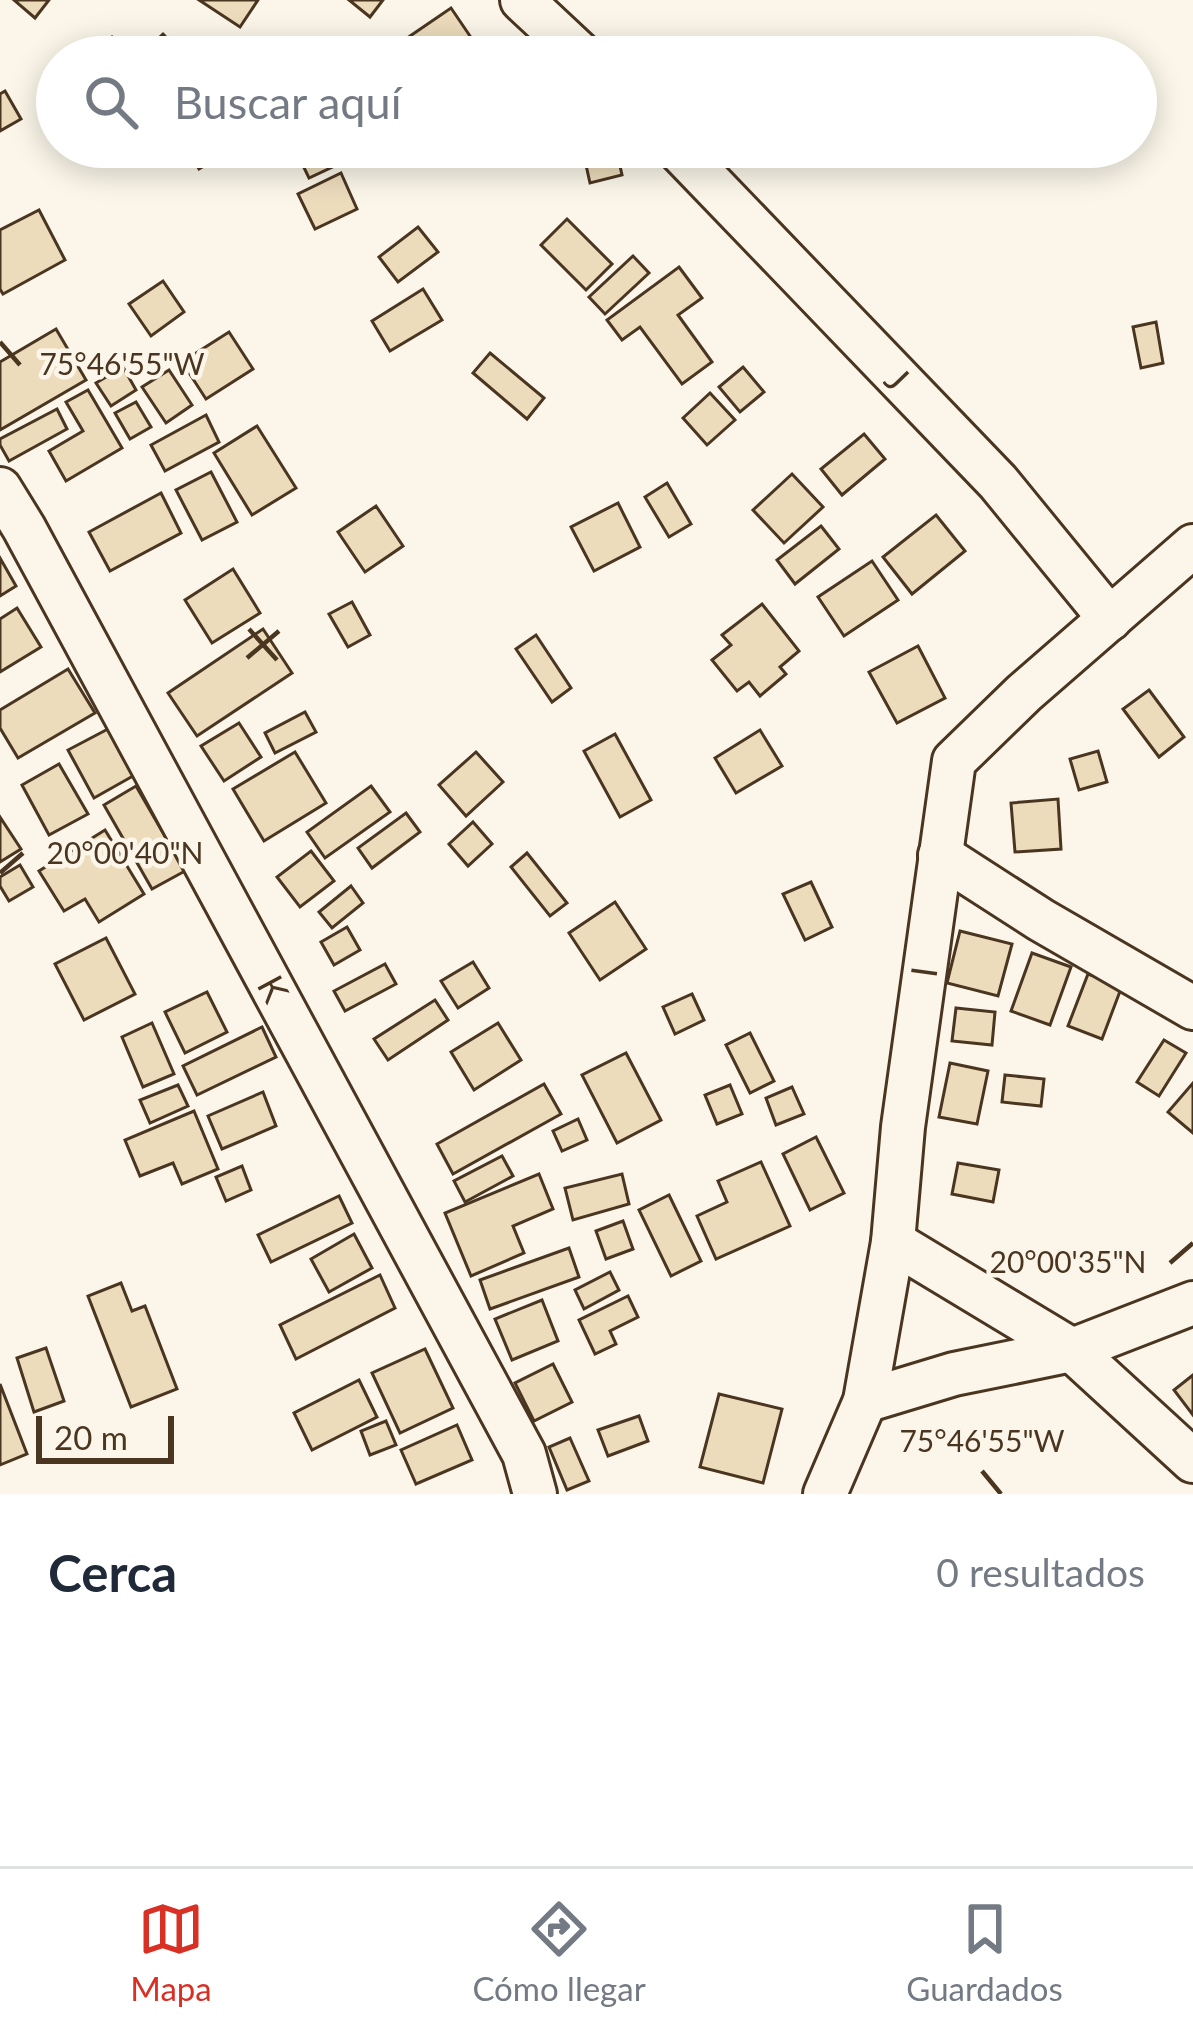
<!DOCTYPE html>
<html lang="es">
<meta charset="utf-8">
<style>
body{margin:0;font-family:Lato,sans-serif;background:#f6f6f7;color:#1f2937}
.scale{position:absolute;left:36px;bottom:30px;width:138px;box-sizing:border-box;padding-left:12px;border:6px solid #4a3520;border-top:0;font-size:33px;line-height:42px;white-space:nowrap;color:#4a3520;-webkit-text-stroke:9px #fbf6e9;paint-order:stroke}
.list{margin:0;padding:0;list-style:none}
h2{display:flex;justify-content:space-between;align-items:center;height:156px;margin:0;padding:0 48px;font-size:51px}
h2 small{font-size:39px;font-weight:400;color:#747a83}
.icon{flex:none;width:66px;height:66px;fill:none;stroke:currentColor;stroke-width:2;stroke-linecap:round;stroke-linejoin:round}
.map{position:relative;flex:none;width:1193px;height:1494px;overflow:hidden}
.search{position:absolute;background:#fff;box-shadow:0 6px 30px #0003;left:36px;right:36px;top:36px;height:132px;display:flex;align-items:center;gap:30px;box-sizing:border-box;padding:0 42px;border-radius:66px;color:#747a83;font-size:45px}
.sheet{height:372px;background:#fff}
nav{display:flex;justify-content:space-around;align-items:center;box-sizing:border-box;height:168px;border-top:3px solid #e0e1e3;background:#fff;font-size:33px;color:#747a83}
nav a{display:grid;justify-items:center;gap:6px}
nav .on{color:#d93025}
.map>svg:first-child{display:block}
.building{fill:#ecdcbc;stroke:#4a3520;stroke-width:3}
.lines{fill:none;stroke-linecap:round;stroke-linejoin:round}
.street-casing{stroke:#4a3520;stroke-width:48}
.street{stroke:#fbf6e9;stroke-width:42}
.ticks{fill:none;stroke:#4a3520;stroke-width:4.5}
.labels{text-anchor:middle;stroke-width:9;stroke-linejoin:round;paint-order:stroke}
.street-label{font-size:36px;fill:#4a3520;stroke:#fbf6e9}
.ticks-label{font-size:30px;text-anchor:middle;fill:#4a3520;stroke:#fbf6e9;stroke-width:9;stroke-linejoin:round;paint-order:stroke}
</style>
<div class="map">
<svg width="1193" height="1494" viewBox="0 0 1193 1494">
<rect width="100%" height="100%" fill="#fbf6e9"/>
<g class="building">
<polygon points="14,0 49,0 35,18"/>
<polygon points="199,0 258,0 240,27"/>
<polygon points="349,0 383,0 370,17"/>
<polygon points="451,8 470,36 439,57 400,57 394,47"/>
<polygon points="163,34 185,57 139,57"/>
<polygon points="112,37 132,57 90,57"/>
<polygon points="234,40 248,57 211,57"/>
<polygon points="5,91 21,119 0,131 0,94"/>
<polygon points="187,147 236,147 199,169"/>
<polygon points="305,147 336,147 343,162 309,178 296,151"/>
<polygon points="616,148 622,175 590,183 584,156"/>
<polygon points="341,173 357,209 315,229 298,194"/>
<polygon points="39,210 65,260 3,294 0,289 0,230"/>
<polygon points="567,219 612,264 586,290 541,245"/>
<polygon points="418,227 438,252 398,282 379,257"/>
<polygon points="633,256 649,273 605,314 589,297"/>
<polygon points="679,267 702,298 678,315 712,362 682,384 640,327 622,340 607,320"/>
<polygon points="163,281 184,312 151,336 129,304"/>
<polygon points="423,289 442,320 390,351 372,321"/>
<polygon points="1156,322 1163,363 1141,368 1133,327"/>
<polygon points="56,329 86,380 0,430 0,362"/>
<polygon points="229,332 253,369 206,399 182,362"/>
<polygon points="490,353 544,398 527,419 473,373"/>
<polygon points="123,367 136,390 111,406 96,383"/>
<polygon points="743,367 764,392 740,412 719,387"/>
<polygon points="169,370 192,405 166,423 142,387"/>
<polygon points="88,390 122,448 66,481 49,451 83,431 66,402"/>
<polygon points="710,393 735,420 707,445 683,418"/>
<polygon points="136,402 151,427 130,439 115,413"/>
<polygon points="57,409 67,429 9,461 0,445 0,439"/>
<polygon points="206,415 219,442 165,471 151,445"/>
<polygon points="257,426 296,488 252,515 214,453"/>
<polygon points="864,434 885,459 842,495 821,469"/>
<polygon points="211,472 237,522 202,540 176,490"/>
<polygon points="792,474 823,507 784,543 753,510"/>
<polygon points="667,483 691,524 669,537 645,497"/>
<polygon points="161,493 181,533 110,571 89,532"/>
<polygon points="618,503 640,547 594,571 571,527"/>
<polygon points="376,506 403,546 365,572 338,532"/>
<polygon points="936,515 965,551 912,594 883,557"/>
<polygon points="821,526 839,549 795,584 777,560"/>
<polygon points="0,558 16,586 0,596"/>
<polygon points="872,561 898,600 844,636 818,597"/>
<polygon points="233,569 260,613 212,643 185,600"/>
<polygon points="352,602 370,635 348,647 329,614"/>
<polygon points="762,604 799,651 780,667 786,674 760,696 749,682 737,691 712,660 731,645 722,635"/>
<polygon points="17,608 41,647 0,672 0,619"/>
<polygon points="263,629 292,673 197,736 168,693"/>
<polygon points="536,635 571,688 552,702 516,649"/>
<polygon points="918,646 945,698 897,723 869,672"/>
<polygon points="68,669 95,713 18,758 0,728 0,710"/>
<polygon points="1149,690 1184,737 1159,757 1123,709"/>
<polygon points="305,712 316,732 275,753 265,733"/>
<polygon points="239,723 261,757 224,781 201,746"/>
<polygon points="108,729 133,776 94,798 68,750"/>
<polygon points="760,730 782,766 736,793 715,758"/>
<polygon points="615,734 651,800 620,817 584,751"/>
<polygon points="1098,751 1107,782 1079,790 1070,759"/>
<polygon points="295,752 326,803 264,841 233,789"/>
<polygon points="476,752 503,782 466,816 439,785"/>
<polygon points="59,764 88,814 49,835 22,785"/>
<polygon points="136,786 185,871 152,889 104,805"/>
<polygon points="371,786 390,812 325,858 307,832"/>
<polygon points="1058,799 1061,849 1015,852 1011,803"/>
<polygon points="406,813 420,832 372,868 358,848"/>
<polygon points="0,817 21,849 0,862"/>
<polygon points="473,822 492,844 468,866 449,844"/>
<polygon points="105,830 144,894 99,922 85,899 64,911 39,871"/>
<polygon points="311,851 334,881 300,907 277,877"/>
<polygon points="527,853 567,903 550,916 511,867"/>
<polygon points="20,865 33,887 9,901 0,886 0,877"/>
<polygon points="811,882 832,927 805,940 783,894"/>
<polygon points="351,886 363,903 332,928 319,912"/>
<polygon points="615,902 646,949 600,980 569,933"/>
<polygon points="347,927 360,950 334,965 321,942"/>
<polygon points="960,931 1012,944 998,996 947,983"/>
<polygon points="106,938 135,994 84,1020 55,964"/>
<polygon points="1032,953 1071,967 1050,1025 1011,1011"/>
<polygon points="473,962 489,988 458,1008 441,981"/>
<polygon points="385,964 396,984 345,1011 334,991"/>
<polygon points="1088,974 1122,986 1102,1039 1068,1026"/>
<polygon points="207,992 227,1032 185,1053 165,1012"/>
<polygon points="692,994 704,1020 675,1034 663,1007"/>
<polygon points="435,1000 448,1020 388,1060 374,1039"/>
<polygon points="956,1008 995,1012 992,1045 952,1041"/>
<polygon points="152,1023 174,1074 143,1087 122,1037"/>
<polygon points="498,1023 521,1060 474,1090 451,1052"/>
<polygon points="262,1027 276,1057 197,1095 183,1066"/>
<polygon points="750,1033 774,1081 750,1093 726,1045"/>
<polygon points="1164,1040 1186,1053 1159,1096 1137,1082"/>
<polygon points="626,1053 661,1120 617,1143 582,1075"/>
<polygon points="950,1063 988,1071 977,1124 939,1117"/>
<polygon points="1005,1075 1044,1079 1041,1106 1002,1102"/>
<polygon points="1193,1083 1193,1133 1168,1112"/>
<polygon points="544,1084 561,1114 453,1174 437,1144"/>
<polygon points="178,1085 188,1106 150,1123 140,1100"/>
<polygon points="730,1085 742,1114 717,1124 705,1095"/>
<polygon points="792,1087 804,1114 776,1125 766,1098"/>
<polygon points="263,1092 276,1126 222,1149 208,1116"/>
<polygon points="194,1111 218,1169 182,1184 173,1163 140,1176 125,1140"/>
<polygon points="578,1119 587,1140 562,1151 553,1131"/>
<polygon points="816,1137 844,1193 810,1210 783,1154"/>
<polygon points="502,1156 513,1176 465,1202 454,1181"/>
<polygon points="761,1162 790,1226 716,1259 697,1216 727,1202 718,1181"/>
<polygon points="958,1163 999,1170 993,1202 952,1194"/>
<polygon points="242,1166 251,1190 226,1201 216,1177"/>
<polygon points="539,1174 553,1209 513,1226 524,1253 471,1276 445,1213"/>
<polygon points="622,1174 629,1204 573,1220 565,1188"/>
<polygon points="669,1195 701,1261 671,1276 639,1210"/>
<polygon points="339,1196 352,1223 271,1262 258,1235"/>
<polygon points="623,1221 633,1249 606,1259 596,1231"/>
<polygon points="354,1234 372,1268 329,1292 311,1259"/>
<polygon points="569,1248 579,1277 490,1309 480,1280"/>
<polygon points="610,1272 619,1290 584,1309 575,1290"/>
<polygon points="380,1275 395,1308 296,1359 280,1325"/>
<polygon points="121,1283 132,1311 145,1306 177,1389 131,1407 88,1296"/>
<polygon points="628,1296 638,1317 610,1331 616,1344 595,1354 579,1320"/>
<polygon points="542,1300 558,1341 512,1360 495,1319"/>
<polygon points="46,1348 64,1401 34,1412 17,1358"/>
<polygon points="425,1349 453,1408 400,1433 372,1373"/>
<polygon points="553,1364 572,1402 534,1421 515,1383"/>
<polygon points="1193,1375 1193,1415 1174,1390"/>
<polygon points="359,1380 377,1417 312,1450 294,1413"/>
<polygon points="0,1384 27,1454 0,1465"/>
<polygon points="719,1394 782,1409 763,1483 700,1467"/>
<polygon points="639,1416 648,1441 608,1456 598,1430"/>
<polygon points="386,1421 396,1445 370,1455 361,1431"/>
<polygon points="457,1425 472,1460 416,1484 401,1450"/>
<polygon points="570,1438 589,1481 567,1490 549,1447"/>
</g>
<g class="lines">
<g class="street-casing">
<g id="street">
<polyline points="522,0 583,57"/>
<polyline points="676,147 998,482 1110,619"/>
<polyline points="0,489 24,528 524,1454 535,1494"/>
<polyline points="940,855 1041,920 1193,1008"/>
<polyline points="893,1242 1072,1350 1193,1461"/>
<polyline points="865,1401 954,1374 1072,1350 1193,1303"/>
<polyline points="825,1494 865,1401 893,1242 903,1127 954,761 1024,693 1193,546"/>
</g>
</g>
<use href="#street" class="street"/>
</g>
<path class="ticks" d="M 0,342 L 20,365M 249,629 L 277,660M 247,658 L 279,631M 0,873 L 23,853M 1170,1263 L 1193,1243M 982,1471 L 1001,1494"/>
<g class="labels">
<g class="street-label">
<text transform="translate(897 379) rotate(46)" y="13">J</text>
<text transform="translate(924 972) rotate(-82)" y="13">I</text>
<text transform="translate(273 989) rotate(62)" y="13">K</text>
</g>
</g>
<g class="ticks-label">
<text x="122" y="375">75°46'55"W</text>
<text x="125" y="864">20°00'40"N</text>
<text x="1068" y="1273">20°00'35"N</text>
<text x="982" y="1452">75°46'55"W</text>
</g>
</svg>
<div class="scale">20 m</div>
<div class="search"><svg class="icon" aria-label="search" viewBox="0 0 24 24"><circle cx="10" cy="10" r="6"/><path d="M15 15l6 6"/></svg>Buscar aquí</div>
</div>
<section class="sheet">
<h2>Cerca<small>0 resultados</small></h2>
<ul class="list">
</ul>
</section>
<nav>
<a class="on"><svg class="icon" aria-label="map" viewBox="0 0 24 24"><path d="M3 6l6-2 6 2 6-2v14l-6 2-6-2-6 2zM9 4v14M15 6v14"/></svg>Mapa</a>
<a><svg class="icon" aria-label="directions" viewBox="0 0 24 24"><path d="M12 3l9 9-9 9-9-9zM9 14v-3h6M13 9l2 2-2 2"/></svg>Cómo llegar</a>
<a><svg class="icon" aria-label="saved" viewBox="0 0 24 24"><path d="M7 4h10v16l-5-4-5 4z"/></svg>Guardados</a>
</nav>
